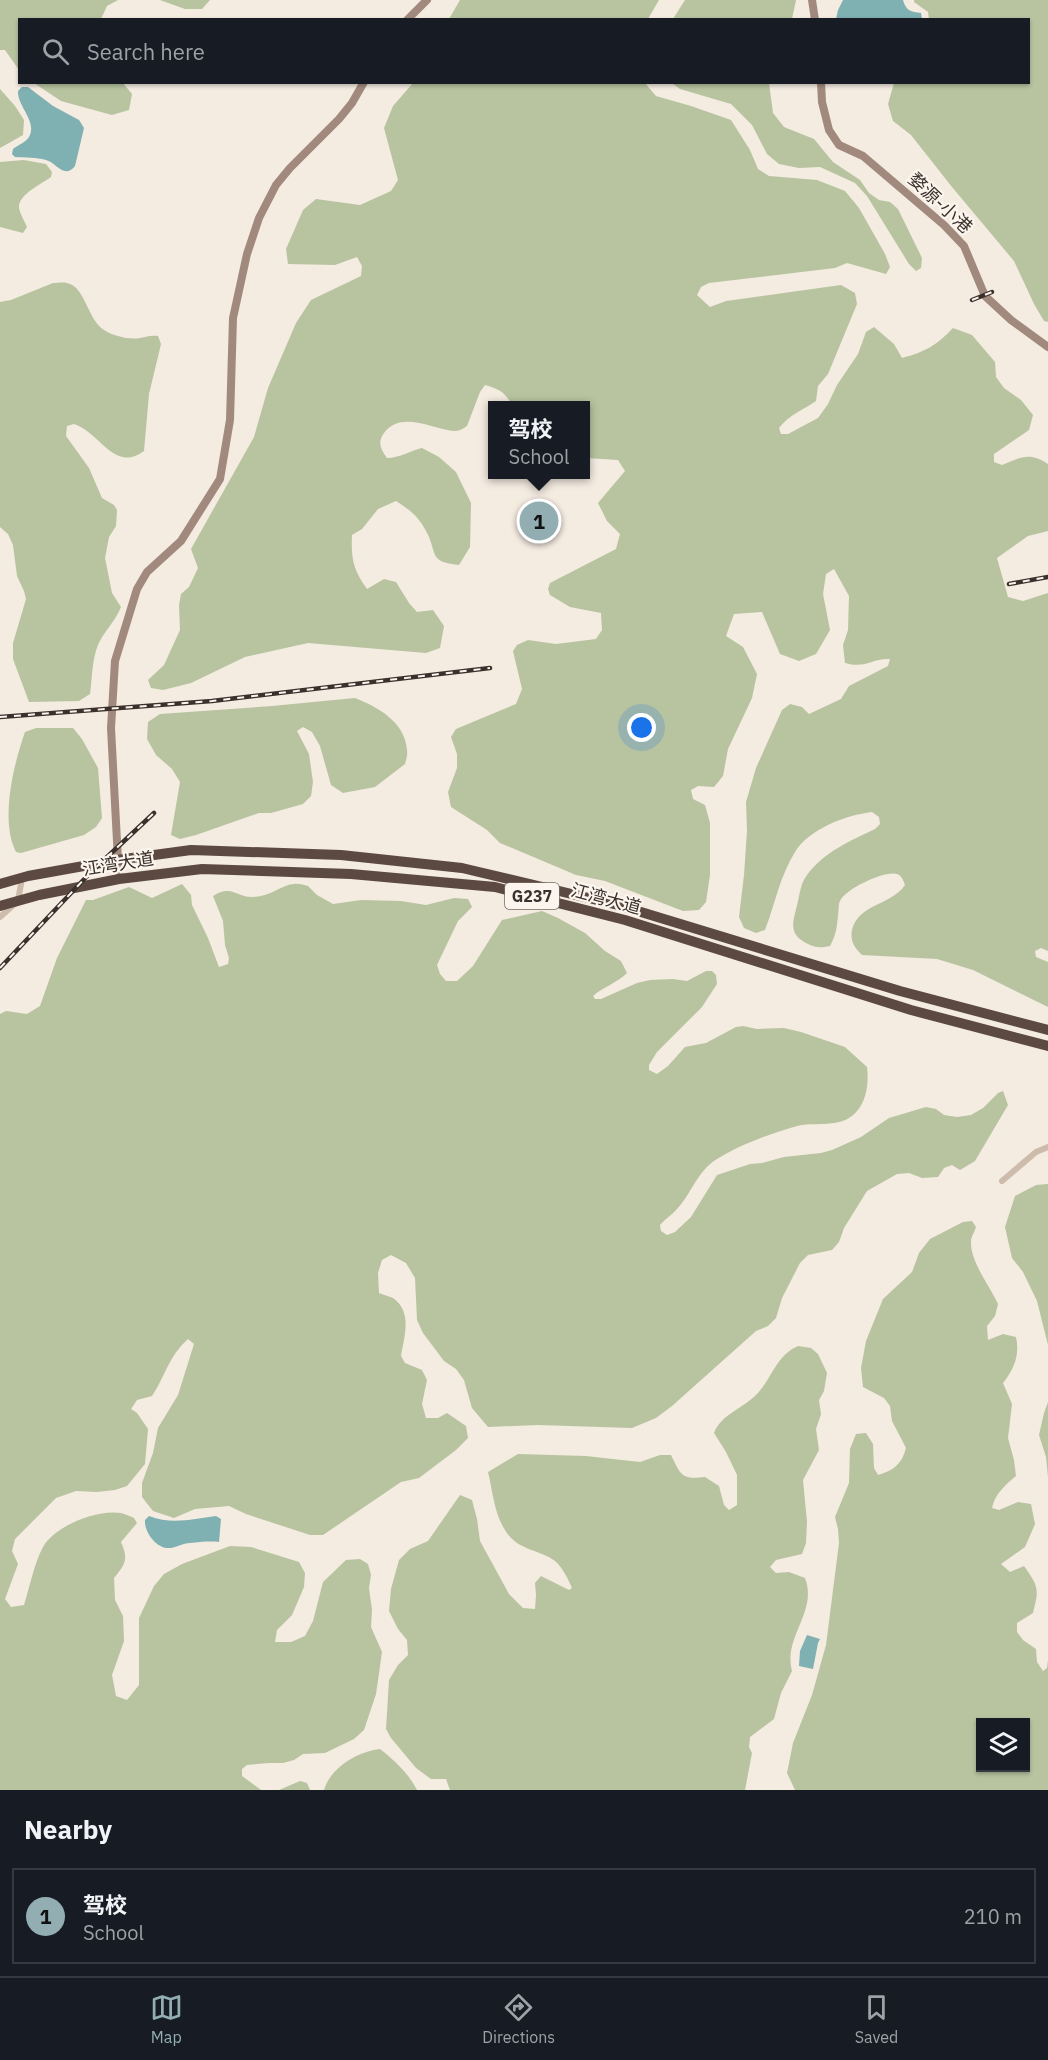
<!DOCTYPE html>
<meta charset="utf-8">
<style>
body{margin:0;font-family:"IBM Plex Sans","Noto Sans SC",sans-serif;background:#242831;color:#f1f3f6}
.controls{position:absolute;right:18px;bottom:18px;display:grid;overflow:hidden;border-radius:0px;box-shadow:0 2px 4px #0004}
.controls button{width:54px;height:54px;display:grid;place-items:center;padding:0;border:0;border-bottom:2px solid #363941;background:#171b24;color:#f1f3f6;font:30px sans-serif}
.you{position:absolute;left:642px;top:728px;width:21px;height:21px;margin:-15px;border:4px solid #fff;border-radius:50%;background:#1a73e8;box-shadow:0 0 0 9px #1a73e833}
.badge{display:grid;place-items:center;width:39px;height:39px;border-radius:50%;background:#92aeb2;color:#111;font-size:20px;font-weight:700}
.pin{position:absolute;translate:-50% -50%;border:3px solid #fff;box-shadow:0 2px 6px #0006}
.popup{position:absolute;left:488px;top:401px;width:102px;height:78px;box-sizing:border-box;display:grid;place-content:center;border-radius:0px;background:#171b24;filter:drop-shadow(0 2px 4px #0005);font-size:20px;white-space:nowrap;color:#9ea1a6}
.popup b{font-size:22px;color:#f1f3f6}
.popup::after{content:'';position:absolute;left:50%;top:100%;margin-left:-12px;border:12px solid transparent;border-top-color:#171b24}
.list{margin:0;padding:0;list-style:none}
h2{display:flex;justify-content:space-between;align-items:center;height:78px;margin:0;padding:0 24px;font-size:26px}
h2 small{font-size:20px;font-weight:400;color:#9ea1a6}
.list li{display:grid;grid-template-columns:39px 1fr auto;gap:18px;align-items:center;box-sizing:border-box;height:96px;margin:0 12px 12px;padding:0 12px;border:2px solid #363941;border-radius:0px}
.list b{display:block;font-size:22px;white-space:nowrap}
.list p{margin:0;font-size:20px;white-space:nowrap;color:#9ea1a6}
.list em{font-size:20px;font-style:normal;color:#9ea1a6}
.icon{flex:none;width:33px;height:33px;fill:none;stroke:currentColor;stroke-width:2;stroke-linecap:round;stroke-linejoin:round}
.map{position:relative;flex:none;width:1048px;height:1790px;overflow:hidden}
.search{position:absolute;background:#171b24;box-shadow:0 2px 4px #0004;left:18px;right:18px;top:18px;height:66px;display:flex;align-items:center;gap:15px;box-sizing:border-box;padding:0 21px;border-radius:0px;color:#9ea1a6;font-size:22px}
.sheet{height:186px;background:#171b24}
nav{display:flex;justify-content:space-around;align-items:center;box-sizing:border-box;height:84px;border-top:2px solid #363941;background:#171b24;font-size:16px;color:#9ea1a6}
nav a{display:grid;justify-items:center;gap:3px}
nav .on{color:#92aeb2}
.map>svg:first-child{display:block}
.green{fill:#b8c4a0;fill-rule:evenodd}
.water{fill:#7fb0b2}
.lines{fill:none;stroke-linecap:round;stroke-linejoin:round}
.street{stroke:#cdbbac;stroke-width:6}
.secondary{stroke:#a18a7d;stroke-width:8}
.highway{stroke:#5c4a42;stroke-width:10}
.rail-casing{stroke:#3b302b;stroke-width:4.5}
.rail{stroke:#fbf5ee;stroke-width:2;stroke-dasharray:7;stroke-linecap:butt}
.labels{text-anchor:middle;stroke-width:4.5;stroke-linejoin:round;paint-order:stroke}
.shield{fill:#fbf5ee;stroke:#756b66;stroke-width:1.5}
.shield-label{font-size:16px;font-weight:bold;fill:#3b302b}
.street-label{font-size:18px;fill:#3b302b;stroke:#fbf5ee}
</style>
<div class="map">
<svg width="1048" height="1790" viewBox="0 0 1048 1790">
<rect width="100%" height="100%" fill="#f4ebe1"/>
<g class="green">
<polygon points="0,0 118,0 107,6 101,19 20,20 19,70 5,50 0,50"/>
<polygon points="160,0 210,0 202,9 185,9"/>
<polygon points="460,0 659,0 648,19 449,19"/>
<polygon points="685,0 796,0 792,19 673,19"/>
<polygon points="914,0 1048,0 1048,322 1044,321 1034,304 1014,261 952,187 911,135 893,121 888,104 894,83 1028,82 1028,20 929,19 928,12 914,2"/>
<polygon points="34,83 123,83 132,94 129,110 112,115 61,101"/>
<path d="M 413,83 L 645,83 L 656,96 L 691,106 L 731,120 L 750,150 L 758,169 L 769,176 L 817,180 L 845,191 L 859,208 L 885,254 L 890,267 L 886,274 L 847,263 L 835,268 L 709,283 L 701,287 L 697,295 L 710,307 L 726,301 L 841,285 L 855,293 L 857,304 L 828,374 L 818,386 L 816,401 C 803,410 789,415 779,428 L 781,434 L 788,434 L 818,418 L 828,404 L 837,385 L 858,354 L 866,332 L 874,327 L 894,344 L 902,358 C 925,352 937,345 953,328 L 972,335 L 995,362 L 996,377 L 1004,388 L 1021,400 L 1033,415 L 1029,430 L 994,454 L 994,462 L 1002,465 C 1021,457 1030,452 1048,464 L 1048,531 L 1028,536 L 997,558 L 1008,597 L 1023,601 L 1048,593 L 1048,951 L 1041,948 L 1035,951 L 1036,957 L 1048,962 L 1048,1007 L 973,970 L 937,959 L 862,955 C 854,947 850,941 852,930 C 858,904 892,905 905,885 C 903,880 902,876 897,874 C 885,870 845,889 840,901 C 838,905 839,911 838,915 C 837,927 836,935 830,946 C 820,948 816,948 808,944 C 786,934 794,920 798,901 C 800,892 801,883 807,875 C 824,852 850,841 875,829 L 880,824 L 879,817 L 872,812 C 846,815 809,829 795,852 C 780,876 775,904 765,930 L 756,933 L 744,928 L 739,917 L 744,875 L 747,831 L 746,802 L 756,768 L 782,710 L 790,704 L 802,707 L 809,714 L 841,699 L 849,686 L 888,666 L 890,659 C 871,658 867,669 845,663 L 843,645 L 848,630 L 849,596 L 834,569 L 826,574 L 823,594 L 830,630 L 816,654 L 799,661 L 780,654 L 762,612 L 734,614 L 726,636 L 743,647 L 757,674 L 752,698 L 728,749 L 723,776 L 714,787 L 698,786 L 691,790 L 693,799 L 705,805 L 710,823 L 710,875 L 706,902 L 699,910 L 683,911 L 605,881 L 576,875 L 500,843 L 487,830 L 451,807 L 448,792 L 457,768 L 457,754 L 451,737 L 456,729 L 516,704 L 522,689 L 513,651 L 517,645 L 528,640 L 556,644 L 596,639 L 602,630 L 601,613 L 570,607 L 550,595 L 548,589 L 550,583 L 616,549 L 620,534 L 607,521 L 598,503 L 625,471 L 618,460 L 586,458 L 586,406 L 512,405 C 505,392 499,389 485,385 L 480,392 L 467,426 C 463,429 459,431 454,431 C 432,429 401,410 384,433 C 377,442 381,450 387,458 C 399,458 410,451 422,448 L 439,457 L 456,472 L 471,503 L 470,547 L 459,565 C 427,562 438,552 426,531 C 419,517 409,509 396,501 L 378,509 L 362,529 L 352,535 C 351,559 353,569 367,589 L 384,579 L 396,582 L 409,603 L 417,612 L 433,610 L 444,626 L 440,648 L 426,653 L 308,643 L 245,657 L 191,683 L 163,690 L 151,688 L 148,680 L 164,665 L 180,630 L 179,605 L 181,594 L 189,587 L 198,568 L 191,549 L 254,437 L 268,388 L 296,323 L 311,300 L 361,276 L 362,266 L 357,257 L 335,265 L 288,264 L 286,249 L 303,210 L 316,199 L 360,205 L 391,191 L 398,180 L 384,128 L 393,106 Z"/>
<polygon points="672,83 769,83 773,113 784,127 814,139 833,162 860,180 869,193 879,200 890,202 898,209 922,258 921,268 916,271 909,264 867,196 855,183 820,167 799,168 779,164 767,154 752,125 731,104 680,89"/>
<polygon points="0,89 15,106 24,120 23,135 0,148"/>
<path d="M 24,160 L 46,164 L 52,172 L 51,177 C 42,184 18,194 19,208 C 20,214 25,222 27,227 L 23,233 L 0,227 L 0,162 Z"/>
<path d="M 53,283 C 57,283 63,282 67,283 C 85,286 87,319 104,330 C 113,336 129,340 140,338 C 147,337 150,335 158,336 L 161,344 L 149,394 L 144,451 C 114,473 101,433 74,424 L 67,426 L 66,436 L 89,468 L 102,498 L 114,505 L 117,510 L 116,526 L 109,537 L 105,558 L 112,593 L 121,607 C 115,622 104,631 98,645 C 92,659 92,679 90,694 L 79,701 L 29,702 L 13,659 L 13,643 L 26,599 L 24,591 L 17,576 L 13,545 L 8,534 L 0,527 L 0,302 L 11,300 Z"/>
<path d="M 355,698 C 378,707 405,722 407,750 C 408,754 406,760 405,764 L 375,787 L 343,793 L 331,785 L 320,746 L 312,732 L 303,727 L 297,731 L 309,754 L 313,782 L 311,796 L 303,804 L 271,813 L 259,813 L 196,835 L 180,839 L 171,835 L 180,782 L 172,769 L 156,755 L 147,739 L 148,722 L 160,714 L 272,706 Z"/>
<path d="M 36,728 L 73,728 L 82,739 L 98,768 L 102,818 L 96,827 L 84,835 L 21,853 L 16,852 C 0,821 13,766 25,732 Z"/>
<path d="M 182,884 L 191,895 L 192,905 L 208,938 L 219,967 L 228,964 L 229,958 L 225,945 L 223,921 L 213,896 C 233,884 236,898 253,897 C 270,897 283,884 294,884 C 298,883 304,885 308,886 L 317,895 L 333,904 L 361,900 L 401,901 L 426,905 L 454,898 L 468,899 L 472,907 L 458,921 L 437,965 L 440,974 L 446,981 L 457,981 L 473,966 L 502,920 L 542,911 L 558,918 L 585,933 L 605,951 L 621,961 L 627,973 C 617,983 603,987 593,996 L 595,999 L 601,999 L 637,983 L 650,980 L 673,979 L 687,981 L 706,971 L 712,971 L 716,975 L 717,984 L 702,1007 L 657,1052 L 649,1065 L 649,1070 L 657,1074 L 668,1066 L 685,1047 L 706,1043 L 736,1027 L 743,1026 L 757,1029 L 784,1028 L 801,1032 L 845,1047 L 867,1067 C 870,1091 863,1119 834,1123 C 822,1125 809,1123 797,1126 C 772,1133 739,1145 717,1159 C 697,1171 692,1193 677,1209 C 672,1215 665,1219 660,1225 L 661,1231 L 667,1235 L 675,1232 L 691,1217 L 717,1175 L 750,1164 L 762,1163 L 784,1157 L 821,1153 L 832,1150 L 861,1137 L 889,1118 L 926,1107 L 936,1109 L 944,1115 L 957,1117 L 971,1115 L 983,1108 L 998,1093 L 1003,1091 L 1008,1105 L 975,1161 L 960,1170 L 952,1165 L 944,1168 L 938,1177 L 922,1178 L 909,1173 L 897,1174 L 867,1191 L 844,1228 L 839,1242 L 832,1250 L 808,1255 L 800,1263 L 782,1298 L 776,1318 L 768,1326 L 756,1331 L 672,1406 L 656,1418 L 632,1428 L 538,1425 L 488,1427 L 472,1408 L 464,1380 L 456,1369 L 444,1361 L 423,1333 L 417,1320 L 415,1278 L 406,1263 L 391,1255 L 382,1260 L 378,1273 L 379,1293 C 383,1295 389,1296 393,1298 C 413,1312 404,1337 401,1356 L 405,1363 L 422,1370 L 427,1380 L 422,1404 L 426,1418 L 438,1418 L 447,1413 L 466,1426 L 468,1438 L 456,1450 L 419,1478 L 401,1482 L 323,1535 L 310,1535 L 246,1514 L 229,1506 L 195,1509 L 174,1518 L 153,1511 L 142,1497 L 142,1483 L 153,1453 L 158,1428 L 178,1395 L 194,1344 L 188,1339 C 168,1357 166,1375 152,1396 L 137,1400 L 131,1409 L 137,1413 L 148,1429 L 145,1464 L 127,1486 L 115,1490 L 97,1492 L 76,1491 L 56,1498 L 15,1539 L 12,1551 L 18,1564 L 5,1599 L 11,1607 L 24,1605 C 30,1586 34,1564 43,1547 C 55,1526 96,1509 121,1513 C 125,1514 130,1516 134,1518 L 137,1523 L 121,1542 C 129,1560 125,1564 114,1578 L 115,1600 L 123,1616 L 124,1641 L 112,1675 L 116,1696 L 127,1700 L 139,1685 L 139,1618 L 154,1586 L 164,1574 L 182,1564 L 230,1546 L 251,1547 L 299,1562 L 305,1573 L 304,1587 L 292,1615 L 277,1630 L 275,1642 L 291,1642 L 305,1636 L 313,1621 L 323,1582 L 346,1560 L 360,1559 L 368,1564 L 371,1575 L 369,1588 L 372,1610 L 371,1627 L 382,1652 L 376,1694 L 364,1730 L 354,1739 L 325,1753 L 303,1754 L 294,1760 L 283,1763 L 269,1763 L 247,1765 L 242,1769 L 242,1776 L 261,1790 L 0,1790 L 0,1014 L 6,1011 L 27,1014 L 40,1006 L 57,958 L 86,900 L 93,900 L 129,887 L 152,898 Z"/>
<polygon points="1048,1184 1048,1345 1037,1301 1023,1272 1012,1258 1005,1227 1015,1196 1036,1185"/>
<path d="M 972,1221 L 976,1227 C 975,1231 971,1237 971,1241 C 970,1262 990,1286 998,1304 L 995,1316 L 987,1326 L 988,1340 L 1003,1334 L 1016,1337 C 1020,1355 1014,1369 1003,1383 L 1012,1404 L 1008,1438 L 1014,1460 L 1016,1476 C 1005,1485 995,1494 992,1508 L 999,1510 L 1018,1502 L 1031,1504 L 1035,1524 L 1025,1547 L 1001,1564 L 1010,1572 L 1024,1566 C 1039,1587 1039,1589 1033,1613 L 1017,1623 L 1017,1632 L 1023,1640 L 1036,1649 L 1037,1662 L 1043,1671 L 1047,1668 L 1048,1660 L 1048,1790 L 795,1790 L 787,1773 L 793,1743 L 812,1695 L 826,1645 L 839,1543 L 838,1529 L 835,1517 L 849,1483 L 850,1449 L 856,1434 L 866,1433 L 873,1444 L 874,1468 L 878,1475 C 893,1471 902,1464 906,1448 L 892,1421 L 890,1406 L 884,1398 L 863,1387 L 861,1368 L 866,1341 L 883,1299 L 912,1272 L 919,1253 L 930,1239 L 963,1222 ZM 980,1722 L 1026,1722 L 1026,1768 L 980,1768 Z"/>
<path d="M 798,1346 L 811,1348 L 818,1354 L 827,1373 L 824,1391 L 819,1400 L 821,1414 L 816,1429 L 819,1450 L 803,1480 L 807,1522 L 806,1543 L 802,1554 L 776,1560 L 770,1567 L 776,1573 L 789,1572 L 805,1578 C 818,1612 783,1636 792,1671 L 781,1693 L 774,1719 L 750,1737 L 749,1747 L 752,1753 L 745,1790 L 450,1790 L 446,1779 L 431,1779 L 416,1768 L 391,1738 L 386,1729 L 389,1680 L 398,1665 L 408,1655 L 407,1640 L 398,1629 L 389,1611 L 391,1589 L 399,1560 L 410,1549 L 428,1541 L 460,1495 L 472,1500 L 477,1519 L 480,1541 L 509,1594 L 523,1608 L 535,1609 L 536,1595 L 535,1583 L 541,1576 L 569,1590 L 572,1588 C 568,1579 563,1568 555,1561 C 539,1549 517,1551 505,1530 C 494,1513 493,1492 488,1472 L 518,1454 L 586,1456 L 640,1462 L 660,1455 L 671,1455 C 681,1475 681,1480 705,1477 L 719,1486 L 724,1505 L 729,1510 L 737,1505 L 737,1475 L 726,1452 L 714,1433 C 721,1415 741,1409 755,1396 C 772,1380 775,1356 798,1346 Z"/>
<polygon points="1048,1402 1048,1477 1046,1457 1039,1435 1044,1413"/>
<path d="M 380,1749 C 394,1760 409,1774 417,1790 L 324,1790 C 331,1767 357,1752 380,1749 Z"/>
<polygon points="300,1781 307,1783 310,1790 279,1790"/>
</g>
<g class="water">
<path d="M 843,0 L 903,0 C 906,11 911,12 921,13 L 922,19 L 836,19 L 838,10 Z"/>
<path d="M 22,87 L 28,87 L 53,106 L 79,120 L 84,128 L 75,166 C 64,180 56,162 46,160 C 36,157 25,158 15,157 L 12,154 L 13,149 C 18,145 26,142 29,137 C 38,122 17,106 18,91 Z"/>
<path d="M 149,1516 C 172,1525 193,1519 216,1516 L 221,1519 L 219,1542 C 209,1541 199,1542 190,1543 C 183,1543 174,1549 167,1548 C 155,1547 144,1531 145,1520 Z"/>
<polygon points="807,1635 820,1639 818,1643 813,1669 799,1666 800,1651"/>
</g>
<g class="lines">
<g class="street">
<polyline points="0,917 18,901 22,878"/>
<polyline points="1002,1181 1036,1152 1048,1147"/>
</g>
<g class="secondary">
<polyline points="812,0 815,20"/>
<polyline points="407,20 427,0"/>
<polyline points="821,82 822,102 829,130 839,145 863,156 944,225 964,246 985,296 1011,320 1048,347"/>
<polyline points="119,879 111,728 115,661 137,589 147,572 181,541 220,479 230,420 233,318 247,254 259,218 276,185 290,168 339,119 352,103 364,82"/>
</g>
<g class="highway">
<polyline points="0,884 28,876 117,860 191,850 341,855 462,868 618,905 900,991 1048,1030"/>
<polyline points="0,906 39,895 119,879 202,869 351,874 495,887 625,920 911,1010 1048,1046"/>
</g>
<g class="rail-casing">
<g id="rail">
<polyline points="972,300 992,292"/>
<polyline points="1009,584 1048,577"/>
<polyline points="0,717 212,701 490,668"/>
<polyline points="0,968 90,873 154,813"/>
</g>
</g>
<use href="#rail" class="rail"/>
</g>
<g class="labels">
<rect class="shield" x="505" y="883" width="54" height="26" rx="4.5"/>
<g class="shield-label">
<text x="532" y="902">G237</text>
</g>
<g class="street-label">
<text transform="translate(940 203) rotate(43)" y="6">婺源-小港</text>
<text transform="translate(118 864) rotate(-9)" y="6">江湾大道</text>
<text transform="translate(606 899) rotate(15)" y="6">江湾大道</text>
</g>
</g>
</svg>
<div class="controls">
<button><svg class="icon" aria-label="layers" viewBox="0 0 24 24"><path d="M12 4l9 5-9 5-9-5zM3 14l9 5 9-5"/></svg></button>
</div>
<div class="you"></div>
<div class="pin badge" style="left:539px;top:521px">1</div>
<div class="popup"><b>驾校</b>School</div>
<div class="search"><svg class="icon" aria-label="search" viewBox="0 0 24 24"><circle cx="10" cy="10" r="6"/><path d="M15 15l6 6"/></svg>Search here</div>
</div>
<section class="sheet">
<h2>Nearby<small></small></h2>
<ul class="list">
<li><span class="badge">1</span><div><b>驾校</b><p>School</p></div><em>210 m</em></li>
</ul>
</section>
<nav>
<a class="on"><svg class="icon" aria-label="map" viewBox="0 0 24 24"><path d="M3 6l6-2 6 2 6-2v14l-6 2-6-2-6 2zM9 4v14M15 6v14"/></svg>Map</a>
<a><svg class="icon" aria-label="directions" viewBox="0 0 24 24"><path d="M12 3l9 9-9 9-9-9zM9 14v-3h6M13 9l2 2-2 2"/></svg>Directions</a>
<a><svg class="icon" aria-label="saved" viewBox="0 0 24 24"><path d="M7 4h10v16l-5-4-5 4z"/></svg>Saved</a>
</nav>
